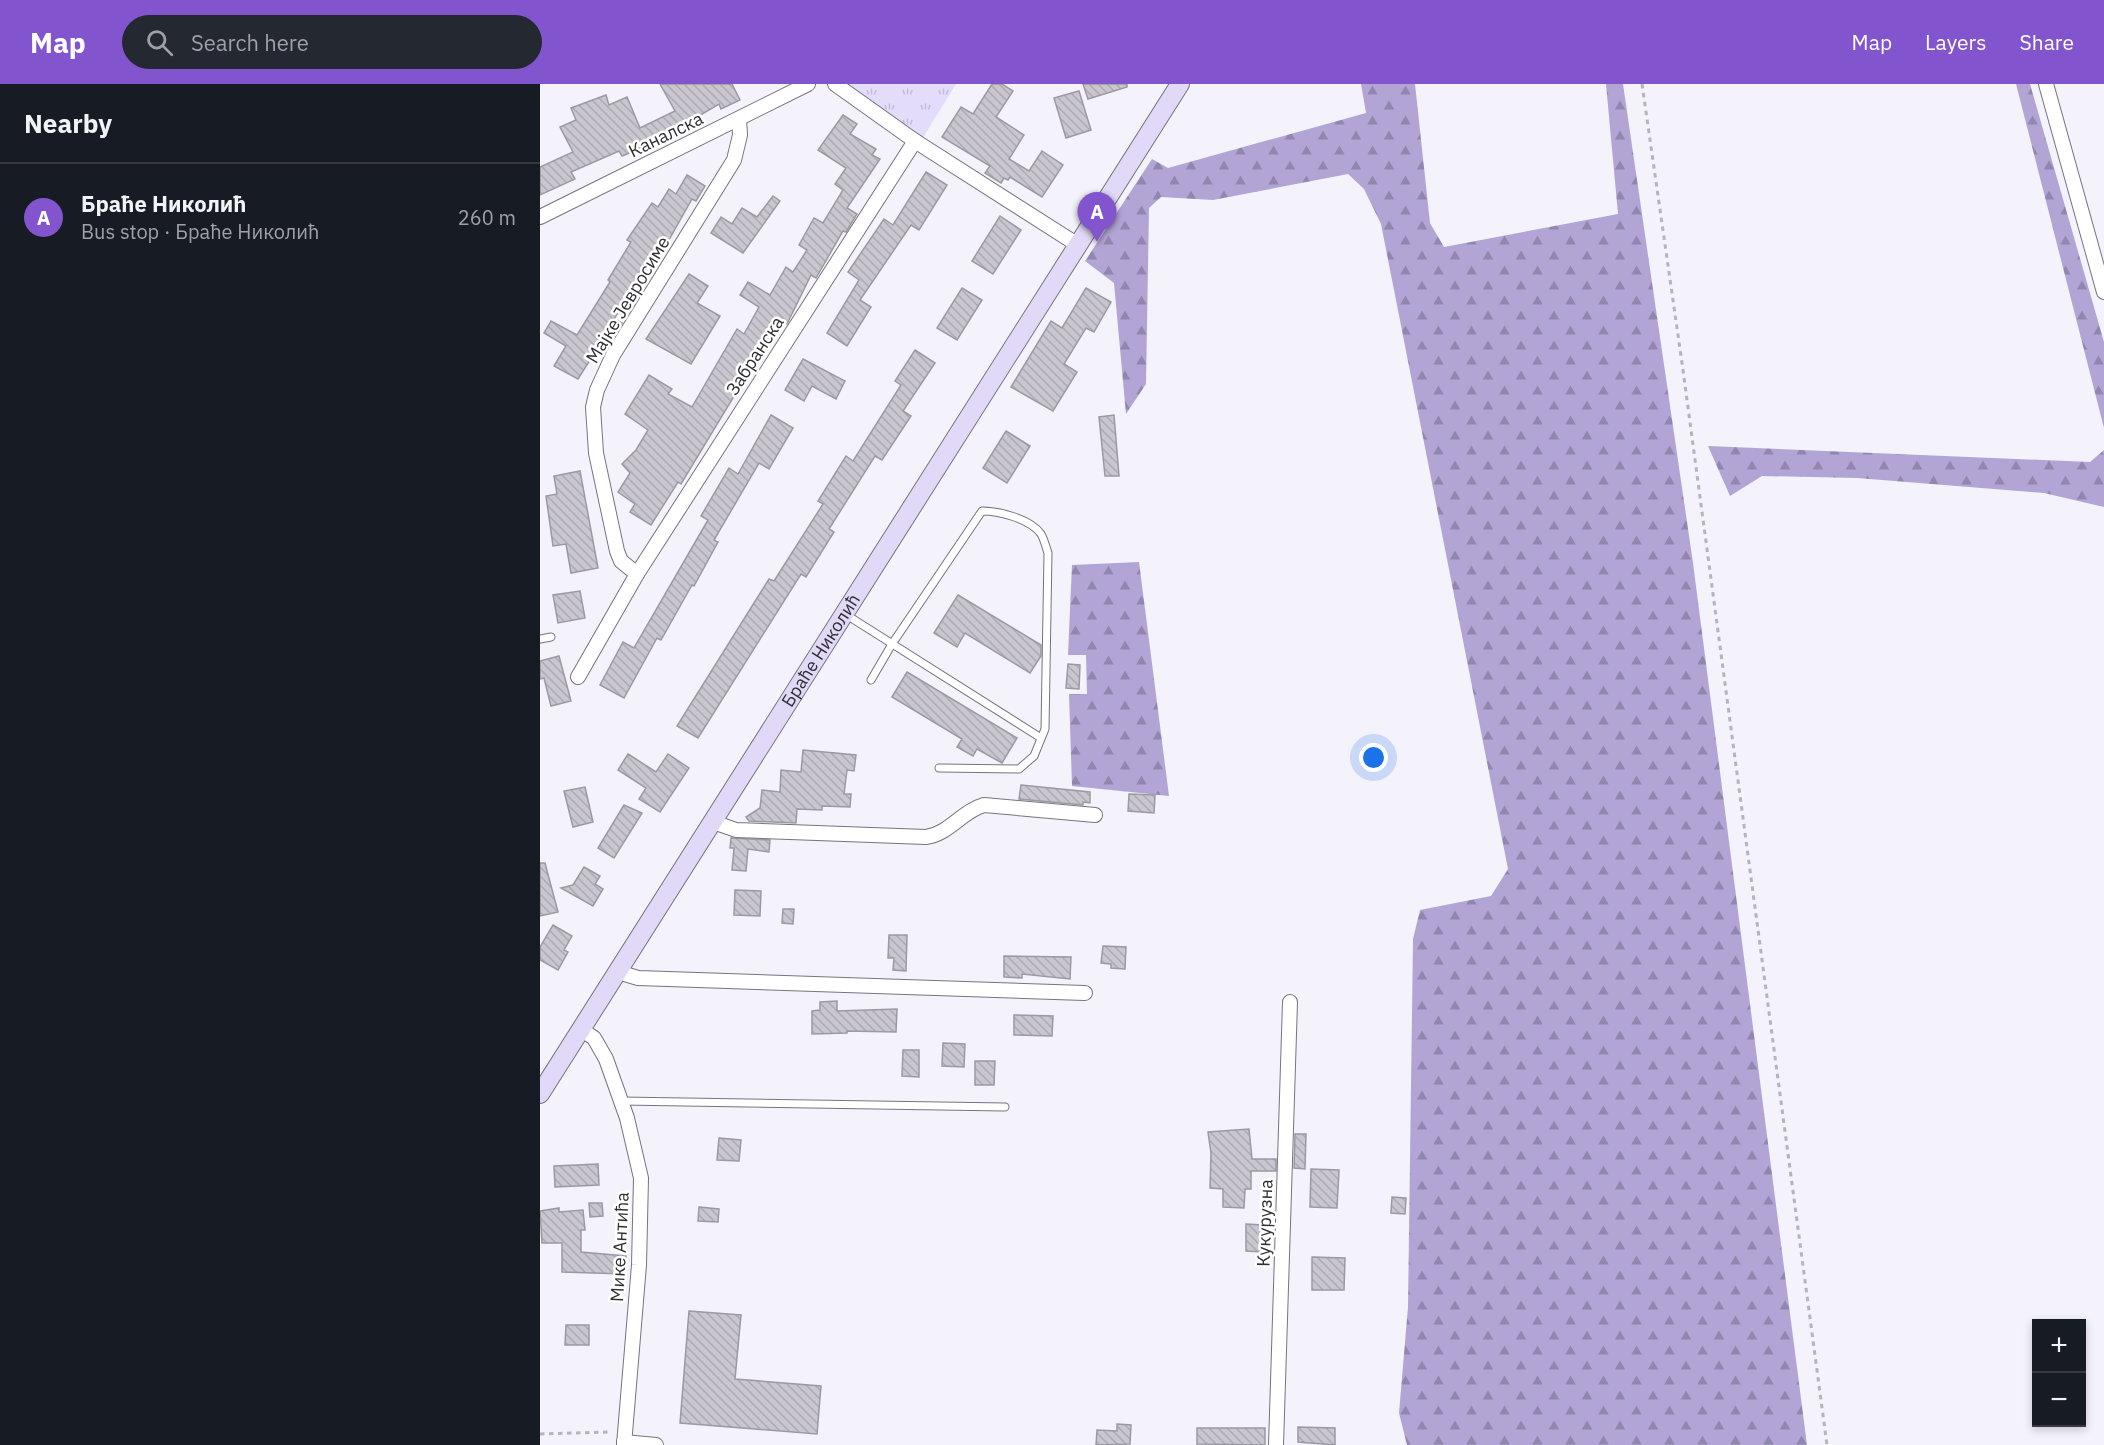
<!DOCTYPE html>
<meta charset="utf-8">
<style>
body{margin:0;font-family:"IBM Plex Sans",sans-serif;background:#242831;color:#f1f3f6}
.controls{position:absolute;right:18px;bottom:18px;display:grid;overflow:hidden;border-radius:0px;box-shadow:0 3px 9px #0003}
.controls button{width:54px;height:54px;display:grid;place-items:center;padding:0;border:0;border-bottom:2px solid #363941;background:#171b24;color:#f1f3f6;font:30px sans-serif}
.you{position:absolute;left:834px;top:674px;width:21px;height:21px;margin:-15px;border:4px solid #fff;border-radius:50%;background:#1a73e8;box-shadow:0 0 0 9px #1a73e833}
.badge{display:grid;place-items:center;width:39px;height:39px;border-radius:50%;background:#8255ce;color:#fff;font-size:20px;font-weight:700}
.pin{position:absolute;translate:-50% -50px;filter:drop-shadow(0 2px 3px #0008)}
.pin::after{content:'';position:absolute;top:32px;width:21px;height:18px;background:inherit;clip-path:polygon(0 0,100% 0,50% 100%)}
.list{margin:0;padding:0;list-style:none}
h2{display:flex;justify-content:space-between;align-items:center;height:78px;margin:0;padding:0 24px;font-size:26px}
h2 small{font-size:20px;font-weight:400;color:#9ea1a6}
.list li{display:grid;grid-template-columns:39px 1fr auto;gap:18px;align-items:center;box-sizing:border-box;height:108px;padding:0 24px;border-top:2px solid #363941}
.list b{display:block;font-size:22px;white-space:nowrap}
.list p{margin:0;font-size:20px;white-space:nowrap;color:#9ea1a6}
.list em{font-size:20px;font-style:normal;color:#9ea1a6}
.icon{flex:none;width:33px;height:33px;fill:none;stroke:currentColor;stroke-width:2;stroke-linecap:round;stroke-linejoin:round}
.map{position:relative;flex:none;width:1564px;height:1361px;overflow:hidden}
header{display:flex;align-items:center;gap:36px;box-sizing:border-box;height:84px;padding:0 30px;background:#8255ce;color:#fff}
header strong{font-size:28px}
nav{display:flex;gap:33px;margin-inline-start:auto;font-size:21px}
.search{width:420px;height:54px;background:#242831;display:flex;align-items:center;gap:15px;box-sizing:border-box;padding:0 21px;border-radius:33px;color:#9ea1a6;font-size:22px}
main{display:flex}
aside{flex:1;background:#171b24}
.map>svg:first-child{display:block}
.forest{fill:url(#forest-firs)}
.park{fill:url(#park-tufts)}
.building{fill:url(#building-back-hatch);stroke:#9b99a2;stroke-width:1.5}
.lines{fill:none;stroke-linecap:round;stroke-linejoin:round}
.lane-casing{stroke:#77747d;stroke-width:9}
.street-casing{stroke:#77747d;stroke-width:16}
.secondary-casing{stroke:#77747d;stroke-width:20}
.path{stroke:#b5b4bb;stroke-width:3;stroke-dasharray:4.5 4.5;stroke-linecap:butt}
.lane{stroke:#fff;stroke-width:7}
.street{stroke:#fff;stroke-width:14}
.secondary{stroke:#e2d8f7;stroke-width:18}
.labels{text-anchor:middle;stroke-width:5;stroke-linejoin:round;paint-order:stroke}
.street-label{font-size:18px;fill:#2f2e31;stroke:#fff}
</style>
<header>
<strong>Map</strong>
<div class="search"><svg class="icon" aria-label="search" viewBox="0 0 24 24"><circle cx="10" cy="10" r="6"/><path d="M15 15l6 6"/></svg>Search here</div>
<nav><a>Map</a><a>Layers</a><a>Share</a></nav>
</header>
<main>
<aside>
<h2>Nearby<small></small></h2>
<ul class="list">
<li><span class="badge">A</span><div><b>Браће Николић</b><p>Bus stop · Браће Николић</p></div><em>260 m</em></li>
</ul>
</aside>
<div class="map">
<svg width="1564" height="1361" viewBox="0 0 1564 1361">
<defs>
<pattern id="forest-firs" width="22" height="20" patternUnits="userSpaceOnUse" patternTransform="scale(1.5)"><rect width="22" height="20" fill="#b2a5d6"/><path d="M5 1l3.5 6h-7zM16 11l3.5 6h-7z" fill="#9187ae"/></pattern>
<pattern id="park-tufts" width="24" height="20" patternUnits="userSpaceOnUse" patternTransform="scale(1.5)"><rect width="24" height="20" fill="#e4dcfb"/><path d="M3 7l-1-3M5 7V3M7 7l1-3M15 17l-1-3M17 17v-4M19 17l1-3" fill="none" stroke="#c4bdd8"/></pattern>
<pattern id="building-back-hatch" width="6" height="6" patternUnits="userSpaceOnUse" patternTransform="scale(1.5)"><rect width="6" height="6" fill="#c9c6cf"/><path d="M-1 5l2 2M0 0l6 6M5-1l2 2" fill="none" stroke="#adaab2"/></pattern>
</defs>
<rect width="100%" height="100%" fill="#f4f2fb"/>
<g class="forest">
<polygon points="821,0 875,0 890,139 904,163 1078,130 1066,0 1083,0 1153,479 1267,1361 867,1361 859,1329 868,1223 873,855 880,826 951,812 968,785 841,140 824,105 808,90 673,116 621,113 609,124 606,300 586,330 574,199 545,177 612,75 628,84 826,29"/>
<polygon points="1476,0 1490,0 1564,258 1564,344"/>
<polygon points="1168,362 1550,378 1564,366 1564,423 1504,409 1317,394 1222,392 1190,412"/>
<polygon points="599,478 629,712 532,702 529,610 547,610 546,571 528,571 532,481"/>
</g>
<polygon class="park" points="309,0 416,0 382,55"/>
<g class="building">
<polygon points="120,0 192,0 200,16 181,25 179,20 111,60 82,72 79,67 31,88 35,95 0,111 0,83 33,68 20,43 36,36 31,24 66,11 69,21 87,13 100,44 135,27"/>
<polygon points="452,0 462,0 473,7 456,33 484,51 469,75 489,87 502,67 523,81 502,113 470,93 468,96 464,94 461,99 445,89 450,82 402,53 421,23 433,30"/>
<polygon points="543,0 587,0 587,3 548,15"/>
<polygon points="539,7 551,46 526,54 514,14"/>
<polygon points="303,31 317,40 310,50 336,65 332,71 340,75 307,124 317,130 306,148 303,147 276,194 271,191 247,240 240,236 141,400 138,398 111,441 90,428 95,420 78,408 90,389 82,380 96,366 108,346 85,330 109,291 132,305 128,310 152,323 197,245 204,250 219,223 200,211 208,198 230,211 246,183 253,188 267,166 259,161 274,134 283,139 303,106 295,100 306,84 278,66"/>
<polygon points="386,88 407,101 379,146 371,141 320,216 331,223 307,262 287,249 319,196 308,188 344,135 353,141"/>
<polygon points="147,91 165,102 156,117 152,115 125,163 119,159 98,191 104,195 92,212 89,210 74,235 82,239 76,250 69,246 38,295 14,282 26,262 4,249 11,237 37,251 70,198 68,196 91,158 87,156 112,119 118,123 129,105 136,110"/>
<polygon points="233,112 240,117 203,169 171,149 181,133 192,140 202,124 217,133"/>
<polygon points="460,132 481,146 453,190 432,177"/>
<polygon points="149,190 168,202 157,219 180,232 151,280 106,255"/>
<polygon points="422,204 442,216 417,256 397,244"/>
<polygon points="546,204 571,218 554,248 546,244 524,280 537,288 513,327 471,303 511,237 522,244"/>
<polygon points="375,266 395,279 363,327 371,332 342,376 335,372 289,445 294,448 266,493 261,490 158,654 137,642 229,495 234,497 283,420 278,417 306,372 313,377 361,301 355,297"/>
<polygon points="263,275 305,297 296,315 272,302 264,317 245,306"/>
<polygon points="231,331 253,344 229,385 219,379 174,456 178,458 154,502 152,501 121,556 117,554 84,614 60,601 83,558 94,564 168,436 161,432 189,384 198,390"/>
<polygon points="574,331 579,392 565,392 559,333"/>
<polygon points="466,347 490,362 467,399 443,384"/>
<polygon points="40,387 58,484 31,489 26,460 13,462 6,412 17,410 14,392"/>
<polygon points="40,507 45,534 18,539 13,511"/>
<polygon points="418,511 501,561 501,572 490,589 425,549 417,563 394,549"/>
<polygon points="19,572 31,617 11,622 4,594 0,595 0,577"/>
<polygon points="528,580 540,581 539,605 526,604"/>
<polygon points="367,588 477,654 462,679 437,665 433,672 417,663 422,655 352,613"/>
<polygon points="263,666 316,671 314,687 307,686 304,710 311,710 310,723 282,722 282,726 257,725 256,739 209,737 206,733 220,724 222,706 240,708 241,686 261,688"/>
<polygon points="88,670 116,688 128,670 149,684 120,728 99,715 106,704 78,686"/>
<polygon points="481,701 550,708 550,719 543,718 543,721 479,715"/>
<polygon points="45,703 53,738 33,743 24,707"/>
<polygon points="589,710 615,711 614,729 588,727"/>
<polygon points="84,721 102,729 74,774 58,764"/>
<polygon points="191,754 230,756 229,768 208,765 206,787 192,786 194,764 190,764"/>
<polygon points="0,779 5,779 18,828 0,832"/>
<polygon points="44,783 60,792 55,800 63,805 53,822 21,804 33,801"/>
<polygon points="195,806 221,807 220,832 194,831"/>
<polygon points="243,825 254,825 253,840 242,839"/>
<polygon points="13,841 32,852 24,866 28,868 18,886 0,876 0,863"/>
<polygon points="349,851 367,851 366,887 353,886 354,874 348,874"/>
<polygon points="563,862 586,863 585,885 571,884 571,880 561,879"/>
<polygon points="464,872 531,873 530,895 482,890 482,894 464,893"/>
<polygon points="297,917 297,927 357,925 356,948 307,947 307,949 272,950 272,927 280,926 280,918"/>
<polygon points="474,931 513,932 512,952 474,951"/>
<polygon points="403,959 425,960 424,983 402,982"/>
<polygon points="363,966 379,966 379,993 362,992"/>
<polygon points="435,977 455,977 454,1001 435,1001"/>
<polygon points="709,1045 712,1075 736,1075 736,1087 711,1087 711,1105 705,1105 704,1124 683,1123 683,1105 670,1104 671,1069 668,1048"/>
<polygon points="755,1050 766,1050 765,1085 754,1084"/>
<polygon points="179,1054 201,1056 199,1077 177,1076"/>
<polygon points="58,1080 59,1101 15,1103 14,1082"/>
<polygon points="771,1085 799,1086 797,1124 770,1123"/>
<polygon points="852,1113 866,1114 865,1130 851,1129"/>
<polygon points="49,1119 62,1119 63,1132 50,1133"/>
<polygon points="159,1123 179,1125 178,1138 158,1137"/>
<polygon points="19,1124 19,1128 43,1126 45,1146 41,1146 41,1168 86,1172 85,1190 22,1188 22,1159 2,1159 0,1127"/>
<polygon points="706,1140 723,1141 723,1168 706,1167"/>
<polygon points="772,1173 805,1174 804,1206 772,1206"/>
<polygon points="149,1227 201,1231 195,1295 281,1302 277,1350 140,1339"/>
<polygon points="26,1241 49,1241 49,1261 25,1261"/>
<polygon points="577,1340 591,1341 590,1360 556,1361 557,1346 577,1347"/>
<polygon points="758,1343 795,1344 795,1361 758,1358"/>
<polygon points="657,1344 725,1344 725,1361 657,1360"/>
</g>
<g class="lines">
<g class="lane-casing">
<g id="lane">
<polyline points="305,530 501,654"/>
<polyline points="0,555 11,553"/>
<path d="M 331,596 L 352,560 L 442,427 C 460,427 490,435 501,450 C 504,455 506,463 508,469 L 505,645 L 494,672 L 479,685 L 399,684"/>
<polyline points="81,1017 465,1023"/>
</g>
</g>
<g class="street-casing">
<g id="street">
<polyline points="295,0 375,57 538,161"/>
<polyline points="1506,0 1564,208"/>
<polyline points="0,133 268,0"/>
<polyline points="97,490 81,477 77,467 56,369 53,323 57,306 73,271 194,76 200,51 199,35"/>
<polyline points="38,593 97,490 375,57"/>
<path d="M 173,738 L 196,746 L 386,753 C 409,750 422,727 444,721 L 555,731"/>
<polyline points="78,888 98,894 545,909"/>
<polyline points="42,946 54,954 66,975 87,1034 101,1094 99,1181 84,1361"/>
<polyline points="84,1358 116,1361"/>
<polyline points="736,1361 750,918"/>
</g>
</g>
<g class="secondary-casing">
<g id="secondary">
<path id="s1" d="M 0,1010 L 640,0"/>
</g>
</g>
<g class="path">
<polyline points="1102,0 1143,286 1287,1361"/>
<polyline points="0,1350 71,1348"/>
</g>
<use href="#lane" class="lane"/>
<use href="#street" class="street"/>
<use href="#secondary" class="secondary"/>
</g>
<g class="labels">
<g class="street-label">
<text transform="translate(126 51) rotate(-26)" y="6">Каналска</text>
<text transform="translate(88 216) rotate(-59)" y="6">Мајке Јевросиме</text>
<text transform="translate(215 272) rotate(-57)" y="6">Забранска</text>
<text dy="6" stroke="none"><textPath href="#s1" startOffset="525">Браће Николић</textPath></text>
<text transform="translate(725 1139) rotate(-88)" y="6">Кукурузна</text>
<text transform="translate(80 1163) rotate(-87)" y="6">Мике Антића</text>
</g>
</g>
</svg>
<div class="controls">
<button>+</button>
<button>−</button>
</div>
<div class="you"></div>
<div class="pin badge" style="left:557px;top:158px">A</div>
</div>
</main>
